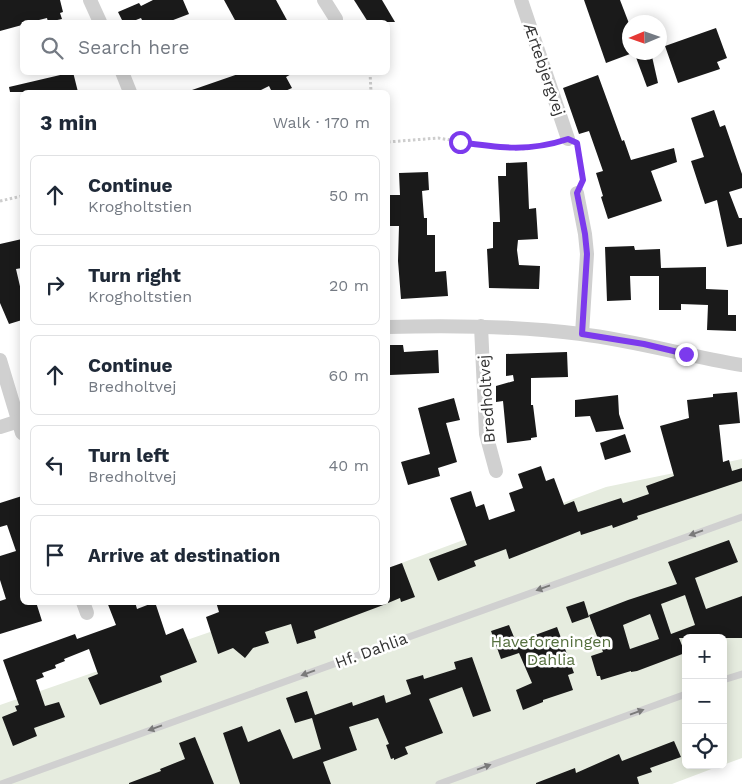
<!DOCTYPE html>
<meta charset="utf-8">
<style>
body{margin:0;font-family:"Work Sans",sans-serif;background:#f2f2f3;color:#1f2937}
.controls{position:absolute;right:15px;bottom:15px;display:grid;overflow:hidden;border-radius:8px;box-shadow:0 2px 12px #0003}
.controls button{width:45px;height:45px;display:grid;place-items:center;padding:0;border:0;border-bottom:1px solid #e0e1e3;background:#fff;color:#1f2937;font:25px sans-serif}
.compass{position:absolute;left:622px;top:15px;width:45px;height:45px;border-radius:50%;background:#fff;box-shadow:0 2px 12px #0003;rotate:268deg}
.stop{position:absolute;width:15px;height:15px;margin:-11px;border:4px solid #7c3aed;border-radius:50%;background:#fff}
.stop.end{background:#7c3aed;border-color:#fff;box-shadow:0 1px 5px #0008}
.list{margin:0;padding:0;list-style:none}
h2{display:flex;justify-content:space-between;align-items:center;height:65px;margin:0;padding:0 20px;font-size:21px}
h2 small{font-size:16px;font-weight:400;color:#747a83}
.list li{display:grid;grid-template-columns:32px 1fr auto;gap:15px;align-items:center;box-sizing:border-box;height:80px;margin:0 10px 10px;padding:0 10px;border:1px solid #e0e1e3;border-radius:8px}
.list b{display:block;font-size:19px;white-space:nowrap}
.list p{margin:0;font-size:16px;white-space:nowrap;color:#747a83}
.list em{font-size:16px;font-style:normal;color:#747a83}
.icon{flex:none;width:28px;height:28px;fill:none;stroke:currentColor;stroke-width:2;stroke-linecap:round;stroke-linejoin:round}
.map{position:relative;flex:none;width:742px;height:784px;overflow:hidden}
.search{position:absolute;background:#fff;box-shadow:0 2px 12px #0003;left:20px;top:20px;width:370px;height:55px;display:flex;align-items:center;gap:12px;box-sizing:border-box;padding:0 18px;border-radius:8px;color:#747a83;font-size:19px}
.panel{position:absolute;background:#fff;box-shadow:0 2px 12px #0003;left:20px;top:90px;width:370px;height:515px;border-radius:8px}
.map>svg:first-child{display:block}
.green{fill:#e6ecdf}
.building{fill:#1a1a1a;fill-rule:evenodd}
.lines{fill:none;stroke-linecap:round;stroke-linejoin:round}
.path{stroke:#cdcdcd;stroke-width:3;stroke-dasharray:2.5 2.5;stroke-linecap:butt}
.service{stroke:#d0d0d0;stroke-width:7}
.minor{stroke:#d0d0d0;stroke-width:14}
.oneway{fill:#7a7a7a}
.route{stroke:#7c3aed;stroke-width:6}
.labels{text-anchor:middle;stroke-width:5;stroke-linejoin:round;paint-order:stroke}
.street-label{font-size:16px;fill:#333;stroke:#fff}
.park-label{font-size:16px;fill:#56703f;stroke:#fff}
</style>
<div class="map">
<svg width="742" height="784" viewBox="0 0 742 784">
<rect width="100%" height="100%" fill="#fff"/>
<polygon class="green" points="742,459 742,758 723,765 723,638 686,638 686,765 722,765 672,784 0,784 0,705 293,603 388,602 388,568 606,487"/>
<g class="building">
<polygon points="0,0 60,0 63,12 60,13 62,19 48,22 47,18 31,22 22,22 22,25 0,31"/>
<polygon points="153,0 183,0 189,14 168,22 143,22 141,18 131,22 123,22 118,12 139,3 141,6"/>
<polygon points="224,0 276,0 288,22 236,22"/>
<polygon points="354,0 382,0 395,22 368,22"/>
<polygon points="584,0 620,0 630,26 630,54 606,63"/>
<polygon points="716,28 727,58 717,62 720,69 678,83 665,46"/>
<polygon points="634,52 651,52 658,83 647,87"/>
<polygon points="73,72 78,92 10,92 9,87"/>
<polygon points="244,72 295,72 286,77 292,88 283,92 272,92 269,86 257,92 192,92 192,90"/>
<polygon points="598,75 622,141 624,140 631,160 674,148 677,162 651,171 662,201 608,219 601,197 603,196 596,173 603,171 589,131 579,134 563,88"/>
<polygon points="714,110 720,127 725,125 742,174 742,188 729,192 739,218 742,218 742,244 727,247 717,200 705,204 691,161 704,157 691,118"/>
<polygon points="527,162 529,209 536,208 538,239 518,240 517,250 519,265 540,266 539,289 489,288 487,249 493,248 493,222 500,222 498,176 506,176 506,163"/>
<polygon points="428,172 429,190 422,191 424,218 427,218 427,235 435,235 435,272 446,271 448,296 401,299 398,261 399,226 388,226 388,195 400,195 399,173"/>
<polygon points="22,239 22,268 16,269 22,295 22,320 9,324 0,303 0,244"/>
<polygon points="634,246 635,250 660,249 661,268 706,267 706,289 728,290 728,315 736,315 736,331 707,330 708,305 681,304 681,310 659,310 659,276 630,276 631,300 607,301 605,247"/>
<polygon points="388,345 403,345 404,352 438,350 439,373 390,375"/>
<polygon points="567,352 568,377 531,378 531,405 533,405 537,437 531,438 531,440 507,443 503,401 496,402 496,386 514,381 513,375 506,376 506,354"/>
<polygon points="737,392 740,423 719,425 723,462 729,460 732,471 742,468 742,481 637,516 638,519 613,528 612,525 581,535 580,531 509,559 506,549 474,561 476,566 438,581 429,559 467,545 450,498 471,491 476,507 484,504 489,520 515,511 509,493 523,488 518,474 541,466 546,481 554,478 564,505 574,501 578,512 621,498 623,503 649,494 646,486 674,476 660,426 689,418 687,400 713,397 713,394"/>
<polygon points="618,395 619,414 624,429 596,432 590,416 575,417 575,400"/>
<polygon points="454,398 460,420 446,423 457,462 438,468 440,476 408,485 401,462 430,454 418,408"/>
<polygon points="625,434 631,452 605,460 600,443"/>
<polygon points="22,496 22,602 36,602 42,621 0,634 0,601 6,599 0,580 0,556 16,551 7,525 0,527 0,503"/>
<path d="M 729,540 L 738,562 L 695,578 L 706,609 L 742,596 L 742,638 L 679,638 L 685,653 L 637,671 L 631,672 L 631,671 L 601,680 L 600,676 L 597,676 L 591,656 L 603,652 L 589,615 L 628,600 L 677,584 L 668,562 ZM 685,595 L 695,625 L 671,634 L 661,604 ZM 650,614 L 659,639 L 630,649 L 623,625 Z"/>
<polygon points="402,563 415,597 401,602 400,598 388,603 388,568"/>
<polygon points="584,601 589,617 572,623 566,607"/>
<polygon points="107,602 135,602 137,609 155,602 166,635 183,628 197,662 160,676 162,682 100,705 88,678 98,674 89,649 64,659 65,661 55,665 56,668 42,673 44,677 36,680 45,706 59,702 65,717 34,728 37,736 13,746 2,717 17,711 15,706 19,705 3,660 75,634 77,639 116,625"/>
<polygon points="216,602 385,602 386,604 314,631 316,638 297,644 291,624 265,632 269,643 253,648 245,658 233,648 218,654 206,617 219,612"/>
<polygon points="509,625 516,642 557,627 574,673 568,675 573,690 543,700 543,702 523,710 516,690 532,683 519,653 501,659 491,631"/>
<polygon points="472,657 491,711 473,717 462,687 429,699 443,733 405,747 408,754 394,760 394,758 391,759 386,745 389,744 378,718 349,727 357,750 323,762 331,784 240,784 223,733 242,726 248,742 280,729 293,759 321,749 312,718 295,723 286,698 307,691 315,715 352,702 353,706 384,695 386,703 411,694 406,680 423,675 424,679 456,669 454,662"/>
<polygon points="195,737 214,784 129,784 129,783 161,771 160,769 185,759 179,743"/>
<polygon points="674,741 681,757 650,768 652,772 637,777 639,784 536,784 536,783 575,768 576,773 619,754 622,761"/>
</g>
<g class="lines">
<g class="path">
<polyline points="370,72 371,92"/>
<polyline points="388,142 438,138 494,147 526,149 555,143"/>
<polyline points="578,149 583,179"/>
<polyline points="0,201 22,196"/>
</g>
<g class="service">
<polyline points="723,680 742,674"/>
<polyline points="1,784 742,517"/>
<polyline points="439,784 686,694"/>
</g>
<g class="minor">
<polyline points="90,0 100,22"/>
<polyline points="324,0 336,19"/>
<polyline points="521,0 568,139"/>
<polyline points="122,72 130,92"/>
<polyline points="577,193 585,234 587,254 582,334"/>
<polyline points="481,326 486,434 496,471"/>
<path d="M 388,327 C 452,325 517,326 581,334 C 636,341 688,356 742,365"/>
<polyline points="0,360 22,433"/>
<polyline points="0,427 22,420"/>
<polyline points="83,602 87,613"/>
</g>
</g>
<defs><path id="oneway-solid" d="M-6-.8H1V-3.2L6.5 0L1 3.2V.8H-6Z" transform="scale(1.25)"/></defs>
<g class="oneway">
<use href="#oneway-solid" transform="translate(696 533) rotate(160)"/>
<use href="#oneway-solid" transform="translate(543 588) rotate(160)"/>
<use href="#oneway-solid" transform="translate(308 673) rotate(160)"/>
<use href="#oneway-solid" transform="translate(637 712) rotate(-20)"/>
<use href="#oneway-solid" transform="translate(155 728) rotate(160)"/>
<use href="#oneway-solid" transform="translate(484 767) rotate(-20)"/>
</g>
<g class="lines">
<path class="route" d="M 460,142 C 500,148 529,152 568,139 L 577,143 L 583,180 L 577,193 L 585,234 L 587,254 L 582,334 L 644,344 L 686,354"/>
</g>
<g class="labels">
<g class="street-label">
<text transform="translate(545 69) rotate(71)" y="6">Ærtebjergvej</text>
<text transform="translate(486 399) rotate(-94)" y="6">Bredholtvej</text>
<text transform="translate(371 650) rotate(-20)" y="6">Hf. Dahlia</text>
</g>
<g class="park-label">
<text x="551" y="647">Haveforeningen<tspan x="551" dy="18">Dahlia</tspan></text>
</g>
</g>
</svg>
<div class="controls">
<button>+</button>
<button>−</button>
<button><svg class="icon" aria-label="locate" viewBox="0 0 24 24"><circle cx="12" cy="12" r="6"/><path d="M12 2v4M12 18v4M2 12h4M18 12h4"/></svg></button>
</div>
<svg class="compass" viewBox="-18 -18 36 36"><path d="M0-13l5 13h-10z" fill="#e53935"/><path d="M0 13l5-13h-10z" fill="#747a83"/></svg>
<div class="stop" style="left:460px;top:142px"></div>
<div class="stop end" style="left:686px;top:354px"></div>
<div class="search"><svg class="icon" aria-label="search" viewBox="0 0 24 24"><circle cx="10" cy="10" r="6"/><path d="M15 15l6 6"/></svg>Search here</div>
<section class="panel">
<h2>3 min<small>Walk · 170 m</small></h2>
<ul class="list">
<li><svg class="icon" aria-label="ahead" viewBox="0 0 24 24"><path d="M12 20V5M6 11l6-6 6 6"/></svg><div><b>Continue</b><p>Krogholtstien</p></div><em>50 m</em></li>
<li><svg class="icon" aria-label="right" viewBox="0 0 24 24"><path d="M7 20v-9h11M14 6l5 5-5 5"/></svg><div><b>Turn right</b><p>Krogholtstien</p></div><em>20 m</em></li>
<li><svg class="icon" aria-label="ahead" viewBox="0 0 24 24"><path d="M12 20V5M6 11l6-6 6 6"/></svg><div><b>Continue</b><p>Bredholtvej</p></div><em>60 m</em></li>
<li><svg class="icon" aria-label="left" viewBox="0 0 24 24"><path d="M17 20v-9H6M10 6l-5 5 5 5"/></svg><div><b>Turn left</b><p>Bredholtvej</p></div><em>40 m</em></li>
<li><svg class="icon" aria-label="arrive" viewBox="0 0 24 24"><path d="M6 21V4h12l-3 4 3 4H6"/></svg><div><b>Arrive at destination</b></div></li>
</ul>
</section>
</div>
